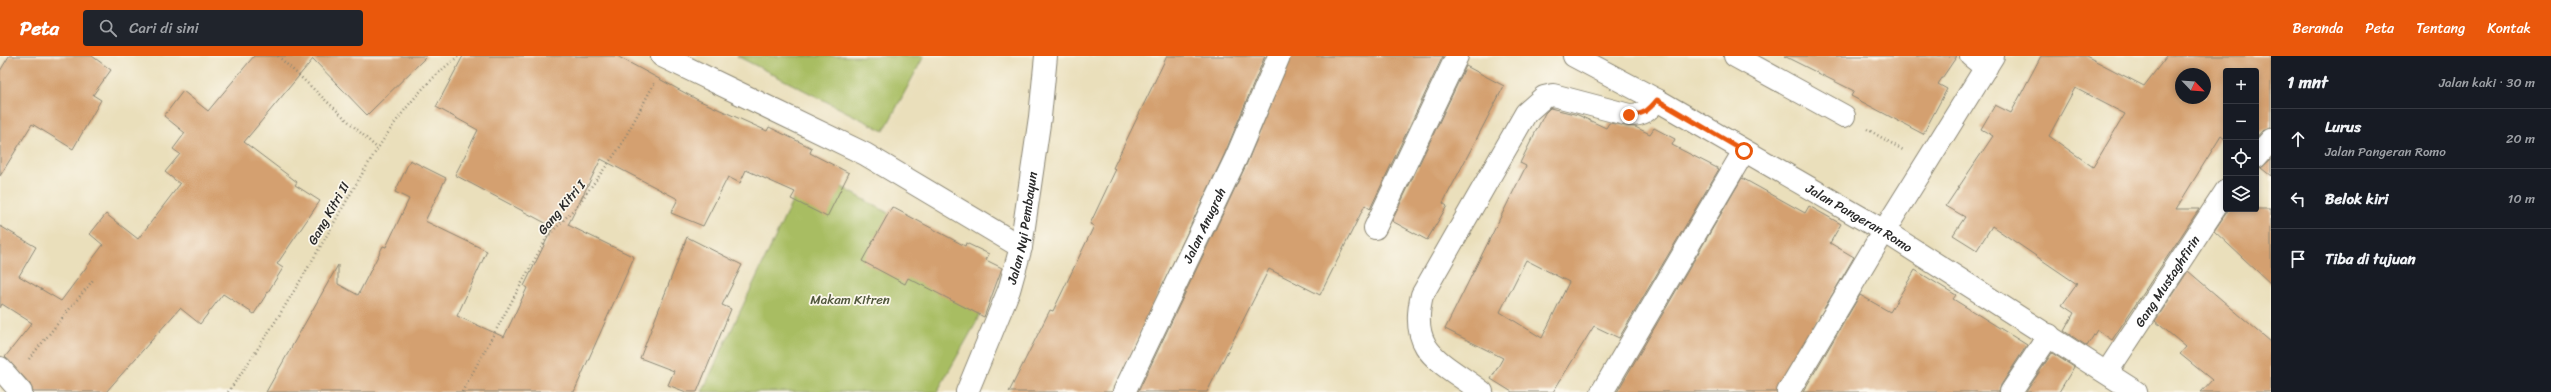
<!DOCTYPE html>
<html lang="id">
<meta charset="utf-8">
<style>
body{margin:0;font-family:Sriracha,sans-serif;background:#20242c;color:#f1f3f6}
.controls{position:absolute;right:12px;top:12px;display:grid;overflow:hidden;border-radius:4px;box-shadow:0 2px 6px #0003}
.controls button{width:36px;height:36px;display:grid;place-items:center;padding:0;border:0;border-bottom:1px solid #363941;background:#171b24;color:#f1f3f6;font:20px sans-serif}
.compass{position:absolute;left:2175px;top:12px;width:36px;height:36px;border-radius:50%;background:#171b24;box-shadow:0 2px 6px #0003;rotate:115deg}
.stop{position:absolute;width:12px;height:12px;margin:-9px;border:3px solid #ea580c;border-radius:50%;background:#fff}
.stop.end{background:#ea580c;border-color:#fff;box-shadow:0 1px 4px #0008}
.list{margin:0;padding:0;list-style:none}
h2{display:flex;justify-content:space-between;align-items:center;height:52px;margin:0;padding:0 16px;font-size:17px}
h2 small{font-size:13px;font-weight:400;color:#9ea1a6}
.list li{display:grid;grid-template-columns:26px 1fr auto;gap:12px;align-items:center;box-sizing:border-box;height:60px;padding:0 16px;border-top:1px solid #363941}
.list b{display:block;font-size:15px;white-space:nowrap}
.list p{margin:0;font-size:13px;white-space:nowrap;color:#9ea1a6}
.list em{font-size:13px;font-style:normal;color:#9ea1a6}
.icon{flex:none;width:22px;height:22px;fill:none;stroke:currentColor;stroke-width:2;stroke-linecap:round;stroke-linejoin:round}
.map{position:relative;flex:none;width:2271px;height:336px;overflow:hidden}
header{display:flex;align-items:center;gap:24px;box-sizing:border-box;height:56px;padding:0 20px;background:#ea580c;color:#fff}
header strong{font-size:19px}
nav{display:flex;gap:22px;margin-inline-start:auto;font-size:14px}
.search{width:280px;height:36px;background:#20242c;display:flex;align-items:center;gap:10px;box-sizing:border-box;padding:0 14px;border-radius:4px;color:#9ea1a6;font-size:15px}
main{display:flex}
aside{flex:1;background:#171b24}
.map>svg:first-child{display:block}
.green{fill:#a8bd62;stroke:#6a7446}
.building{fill:#d4a06f;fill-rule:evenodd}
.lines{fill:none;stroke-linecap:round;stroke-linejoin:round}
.minor-casing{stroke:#8a8573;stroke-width:24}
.tertiary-casing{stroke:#8a8573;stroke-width:24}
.path{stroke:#8a8573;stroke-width:2.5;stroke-dasharray:1 3;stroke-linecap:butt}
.minor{stroke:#fff;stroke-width:22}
.tertiary{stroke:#fff;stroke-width:22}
.route{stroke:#ea580c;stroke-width:5}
.labels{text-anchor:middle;stroke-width:3.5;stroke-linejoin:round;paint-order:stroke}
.street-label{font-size:13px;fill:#2b2b2b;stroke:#fbf7ec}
.park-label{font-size:13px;fill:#50573c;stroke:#fbf7ec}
</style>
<header>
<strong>Peta</strong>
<div class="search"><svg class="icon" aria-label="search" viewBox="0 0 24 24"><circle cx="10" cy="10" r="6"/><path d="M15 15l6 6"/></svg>Cari di sini</div>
<nav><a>Beranda</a><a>Peta</a><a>Tentang</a><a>Kontak</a></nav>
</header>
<main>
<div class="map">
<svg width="2271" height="336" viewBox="0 0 2271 336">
<rect width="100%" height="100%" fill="#fbf7ec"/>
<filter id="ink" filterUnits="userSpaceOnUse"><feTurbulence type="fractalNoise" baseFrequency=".025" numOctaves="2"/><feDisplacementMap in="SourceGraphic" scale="8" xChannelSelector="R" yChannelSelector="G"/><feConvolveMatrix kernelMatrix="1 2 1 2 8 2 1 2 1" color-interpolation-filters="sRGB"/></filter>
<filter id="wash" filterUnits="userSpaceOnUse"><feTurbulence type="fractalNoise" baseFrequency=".012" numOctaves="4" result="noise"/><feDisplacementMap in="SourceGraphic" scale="16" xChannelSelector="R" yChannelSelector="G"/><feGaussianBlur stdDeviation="0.9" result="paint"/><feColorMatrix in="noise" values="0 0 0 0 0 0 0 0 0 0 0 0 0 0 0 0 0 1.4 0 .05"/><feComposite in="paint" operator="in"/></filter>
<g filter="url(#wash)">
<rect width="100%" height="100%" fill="#eadfbb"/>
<g class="green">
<polygon points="737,0 924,0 884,75"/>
<polygon points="808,112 995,217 976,267 937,336 702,336"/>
</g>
<g id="blocks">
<g class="building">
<polygon points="9,0 92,0 111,14 93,39 101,44 73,93 32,68 0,120 0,15"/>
<polygon points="254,0 427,0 367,59 313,3 244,86 297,126 295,129 320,145 277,208 283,212 254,258 223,238 200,268 180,252 106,336 33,336 30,328 5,301 32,267 2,248 0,252 0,170 36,191 19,220 61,245 103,189 90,178 106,158 138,183 180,128 165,116 180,98 173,93 185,77 164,60 183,35 208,55"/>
<polygon points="463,0 617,0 698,44 767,75 769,71 812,92 810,97 849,117 827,161 791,143 795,136 746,114 740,127 728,121 703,170 671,157 678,143 601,103 568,169 634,201 574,336 266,336 338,209 338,228 358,239 383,190 386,191 409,143 395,136 410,104 446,122 425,165 487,195 457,260 504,281 527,232 524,230 553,171 455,119 478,74 436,51"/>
<polygon points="1167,0 1265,0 1225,97 1112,336 1009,336 1050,254 1053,255 1094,170 1090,168 1116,113 1113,112"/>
<polygon points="1291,0 1443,0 1370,153 1365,149 1320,239 1269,213 1207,336 1138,336 1247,107"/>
<polygon points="1784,0 1957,0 1938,28 1947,33 1923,78 1851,40 1854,35"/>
<path d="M 2041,0 L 2086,0 L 2144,30 L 2167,0 L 2271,0 L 2271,72 L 2262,75 L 2256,82 L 2256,15 L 2226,15 L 2226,84 L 2221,80 L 2176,153 L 2199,153 L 2112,284 L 2097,274 L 2087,290 L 2064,275 L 2074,257 L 2062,249 L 2077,228 L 1992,170 L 1977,194 L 1953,179 L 1965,161 L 1946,150 L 1993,80 L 1981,73 L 1995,49 L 2011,57 ZM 2181,18 L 2205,18 L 2205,42 L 2181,42 ZM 2075,32 L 2125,58 L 2093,111 L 2049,80 Z"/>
<polygon points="1466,10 1504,30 1443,147 1447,150 1427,184 1392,165"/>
<path d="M 1550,52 L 1578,59 L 1606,72 L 1609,67 L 1635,71 L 1650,78 L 1654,72 L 1675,83 L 1672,89 L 1719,113 L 1619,282 L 1594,270 L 1553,336 L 1512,336 L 1491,323 L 1503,302 L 1445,273 L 1526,110 L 1520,107 L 1545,57 ZM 1526,204 L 1569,226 L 1542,282 L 1500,256 Z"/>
<polygon points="2271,103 2271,120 2261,112"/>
<polygon points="1742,122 1805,157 1809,150 1841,168 1830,187 1854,201 1776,336 1617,336"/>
<polygon points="892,151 965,190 966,187 989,198 986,204 1002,212 984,261 908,222 905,228 862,205"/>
<polygon points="2229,153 2271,153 2271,228 2214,175"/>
<polygon points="687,181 742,209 722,249 731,253 697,336 686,336 668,329 674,315 640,302"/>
<polygon points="1915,214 1956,239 1953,243 2027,289 2001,329 1999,336 1803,336 1860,239 1890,256"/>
<polygon points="2188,215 2271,286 2271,336 2201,336 2212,324 2180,298 2186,291 2155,265"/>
<polygon points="2052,297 2074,311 2059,336 2026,336"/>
</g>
</g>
</g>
<g filter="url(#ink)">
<use href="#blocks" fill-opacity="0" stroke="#8a8573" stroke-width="1"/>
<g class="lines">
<g class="minor-casing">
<g id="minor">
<polyline points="662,0 865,98 1021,191"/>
<path id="s1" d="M 1574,0 L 1657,44 L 1884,175 L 2136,336"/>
<polyline points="1735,0 1844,60"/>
<polyline points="1971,0 1986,12"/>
<polyline points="2256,101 2271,84"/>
<polyline points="1375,172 1457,0"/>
<polyline points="0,312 21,336"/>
<path id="s2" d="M 2107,316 L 2226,135"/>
<path id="s3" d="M 1124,336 L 1236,102 L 1279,0"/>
<path d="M 1482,336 C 1441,305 1408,297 1422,239 L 1526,57 L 1544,41 L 1553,39 L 1629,59 C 1643,59 1648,55 1657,44"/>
<polyline points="1602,336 1744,95"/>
<polyline points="1788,336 1884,175 1993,0"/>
<polyline points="2011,336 2049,279"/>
</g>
</g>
<g class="tertiary-casing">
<g id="tertiary">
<path id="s4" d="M 967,336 L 1009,234 L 1021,191 L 1040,61 L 1046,0"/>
</g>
</g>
<g class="path">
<polyline points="278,0 377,92"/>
<polyline points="1867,73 1903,94"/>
<polyline points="29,303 93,224"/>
<path d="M 228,336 C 266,283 299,228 331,172 C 367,110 400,44 459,0"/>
<polyline points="462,336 547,181 578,149 620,91 655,26"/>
</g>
<use href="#minor" class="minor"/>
<use href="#tertiary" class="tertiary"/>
</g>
</g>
<g class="lines" filter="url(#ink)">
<path class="route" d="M 1629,59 C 1643,59 1648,55 1657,44 L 1744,95"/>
</g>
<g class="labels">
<g class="street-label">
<text transform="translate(561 151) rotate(-50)" y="5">Gang Kitri I</text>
<text transform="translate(328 157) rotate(-60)" y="5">Gang Kitri II</text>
<text dy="5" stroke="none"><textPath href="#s1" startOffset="328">Jalan Pangeran Romo</textPath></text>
<text dy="5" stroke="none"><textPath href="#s3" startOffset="185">Jalan Anugrah</textPath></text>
<text dy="5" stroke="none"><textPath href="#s4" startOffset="174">Jalan Nyi Pembayun</textPath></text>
<text dy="5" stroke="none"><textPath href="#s2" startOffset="109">Gang Mustaghfirin</textPath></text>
</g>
<g class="park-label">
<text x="850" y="248">Makam Kitren</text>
</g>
</g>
</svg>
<div class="controls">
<button>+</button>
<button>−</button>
<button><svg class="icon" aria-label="locate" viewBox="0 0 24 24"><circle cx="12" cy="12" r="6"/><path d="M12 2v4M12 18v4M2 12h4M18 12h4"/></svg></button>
<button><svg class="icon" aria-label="layers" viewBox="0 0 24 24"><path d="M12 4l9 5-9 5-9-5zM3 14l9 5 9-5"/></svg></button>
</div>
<svg class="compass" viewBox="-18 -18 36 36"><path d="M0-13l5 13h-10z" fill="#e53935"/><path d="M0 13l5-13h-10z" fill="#9ea1a6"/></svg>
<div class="stop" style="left:1744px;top:95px"></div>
<div class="stop end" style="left:1629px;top:59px"></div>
</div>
<aside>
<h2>1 mnt<small>Jalan kaki · 30 m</small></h2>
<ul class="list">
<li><svg class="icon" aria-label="ahead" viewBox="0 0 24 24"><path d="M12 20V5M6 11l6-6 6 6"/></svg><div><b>Lurus</b><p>Jalan Pangeran Romo</p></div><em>20 m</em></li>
<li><svg class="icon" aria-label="left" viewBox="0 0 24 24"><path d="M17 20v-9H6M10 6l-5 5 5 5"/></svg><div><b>Belok kiri</b></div><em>10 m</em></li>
<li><svg class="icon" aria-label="arrive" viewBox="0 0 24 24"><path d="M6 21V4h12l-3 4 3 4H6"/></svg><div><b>Tiba di tujuan</b></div></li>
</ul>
</aside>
</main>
